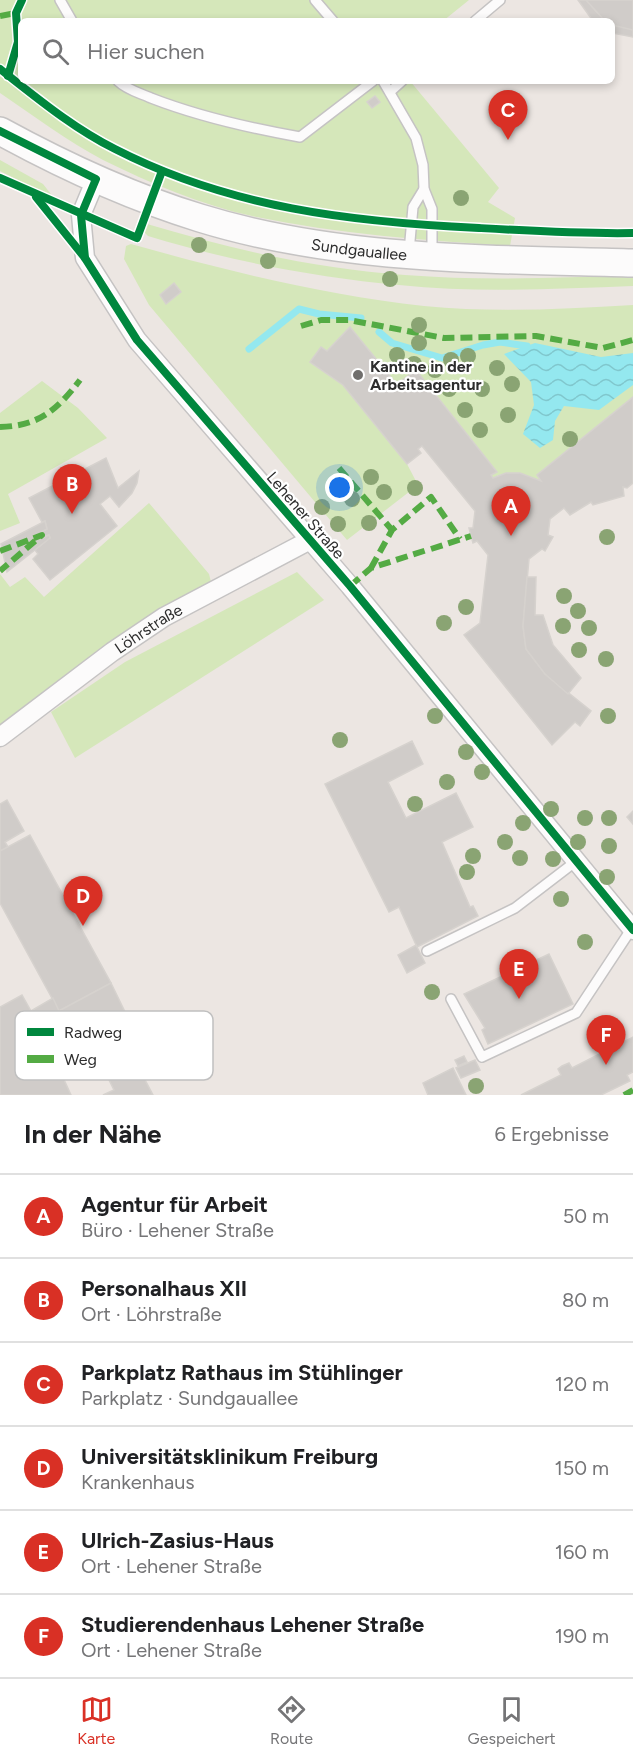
<!DOCTYPE html>
<html lang="de">
<meta charset="utf-8">
<style>
body{margin:0;font-family:Figtree,sans-serif;background:#f2f2f2;color:#202124}
.you{position:absolute;left:340px;top:488px;width:21px;height:21px;margin:-15px;border:4px solid #fff;border-radius:50%;background:#1a73e8;box-shadow:0 0 0 9px #1a73e833}
.badge{display:grid;place-items:center;width:39px;height:39px;border-radius:50%;background:#d93025;color:#fff;font-size:20px;font-weight:700}
.pin{position:absolute;translate:-50% -50px;filter:drop-shadow(0 2px 3px #0008)}
.pin::after{content:'';position:absolute;top:32px;width:21px;height:18px;background:inherit;clip-path:polygon(0 0,100% 0,50% 100%)}
.list{margin:0;padding:0;list-style:none}
h2{display:flex;justify-content:space-between;align-items:center;height:78px;margin:0;padding:0 24px;font-size:26px}
h2 small{font-size:20px;font-weight:400;color:#757577}
.list li{display:grid;grid-template-columns:39px 1fr auto;gap:18px;align-items:center;box-sizing:border-box;height:84px;padding:0 24px;border-top:2px solid #e0e0e0}
.list b{display:block;font-size:22px;white-space:nowrap}
.list p{margin:0;font-size:20px;white-space:nowrap;color:#757577}
.list em{font-size:20px;font-style:normal;color:#757577}
.icon{flex:none;width:33px;height:33px;fill:none;stroke:currentColor;stroke-width:2;stroke-linecap:round;stroke-linejoin:round}
.map{position:relative;flex:none;width:633px;height:1095px;overflow:hidden}
.search{position:absolute;background:#fff;box-shadow:0 3px 9px #0003;left:18px;right:18px;top:18px;height:66px;display:flex;align-items:center;gap:15px;box-sizing:border-box;padding:0 21px;border-radius:9px;color:#757577;font-size:22px}
.sheet{height:582px;background:#fff}
nav{display:flex;justify-content:space-around;align-items:center;box-sizing:border-box;height:84px;border-top:2px solid #e0e0e0;background:#fff;font-size:16px;color:#757577}
nav a{display:grid;justify-items:center;gap:3px}
nav .on{color:#d93025}
.map>svg:first-child{display:block}
.grass{fill:#d5e7ba}
.water{fill:url(#water-waves)}
.lines{fill:none;stroke-linecap:round;stroke-linejoin:round}
.stream{stroke:#94e8ef;stroke-width:7}
.building{fill:#d0ccc9;stroke:#d6d2ce;stroke-width:1.5}
.lane-casing{stroke:#c5c3c3;stroke-width:12}
.street-casing{stroke:#c5c3c3;stroke-width:21}
.secondary-casing{stroke:#c5c3c3;stroke-width:30}
.lane{stroke:#fcfbfb;stroke-width:9}
.street{stroke:#fcfbfb;stroke-width:18}
.secondary{stroke:#fcfbfb;stroke-width:27}
.quiet{stroke:#54ab44;stroke-width:6;stroke-dasharray:12 6;stroke-linecap:butt}
.cycleway-casing{stroke:#fff;stroke-width:11}
.cycleway{stroke:#00873e;stroke-width:8}
.tree{fill:#8aa473}
.poi-dot{fill:#706e6c;stroke:#fff;stroke-width:2}
.labels{text-anchor:middle;stroke-width:4.5;stroke-linejoin:round;paint-order:stroke}
.street-label{font-size:16px;fill:#2d2d2d;stroke:#fff}
.poi-label{font-size:16px;font-weight:bold;fill:#2d2d2d;stroke:#fff;text-anchor:start}
.key{fill:#fff;stroke:#c0c0c0;stroke-width:1.5}
.key-label{font-size:16px;fill:#2d2d2d}
</style>
<div class="map">
<svg width="633" height="1095" viewBox="0 0 633 1095">
<defs>
<pattern id="water-waves" width="16" height="10" patternUnits="userSpaceOnUse" patternTransform="scale(1.5)"><rect width="16" height="10" fill="#94e8ef"/><path d="M0 5q4-4 8 0t8 0" fill="none" stroke="#80c7cd"/></pattern>
</defs>
<rect width="100%" height="100%" fill="#ece6e2"/>
<g class="grass">
<path d="M 0,0 L 469,0 L 443,21 L 21,21 L 21,81 L 410,81 L 499,188 L 488,202 L 515,218 L 510,246 C 424,240 337,234 252,216 C 201,205 150,183 103,160 C 67,141 34,116 0,93 Z"/>
<polygon points="0,160 43,184 54,198 0,171"/>
<path d="M 147,224 C 231,249 317,269 405,275 C 481,281 557,278 633,275 L 633,286 C 557,289 475,293 399,285 C 314,277 230,261 148,236 L 144,232 Z"/>
<path d="M 131,244 C 227,271 325,295 424,306 C 494,313 564,309 633,305 L 633,397 L 537,475 L 541,481 C 525,476 510,468 493,478 L 491,475 L 496,471 L 416,371 L 403,392 L 350,327 L 327,351 L 321,347 L 310,362 L 343,385 L 407,464 L 418,485 L 347,540 L 149,305 L 124,259 L 126,246 Z"/>
<polygon points="42,381 78,408 107,438 8,494 20,523 0,531 0,413"/>
<polygon points="149,503 209,574 211,582 141,621 0,729 0,574 10,587 25,577 44,597"/>
<polygon points="297,572 324,600 75,758 51,712 125,662"/>
</g>
<polygon class="water" points="535,343 601,357 633,353 633,385 599,410 564,406 555,421 553,440 540,448 523,434 534,405 531,382 504,354"/>
<g class="lines">
<g class="stream">
<polyline points="379,332 392,343 442,358 483,345 500,342 527,346"/>
<polyline points="249,349 299,309 319,314 361,318"/>
</g>
</g>
<g class="building">
<polygon points="578,0 586,0 605,21 593,21"/>
<polygon points="586,0 633,0 633,30 623,29 612,25 612,21 605,21"/>
<polygon points="612,25 633,30 633,37 612,33"/>
<polygon points="375,96 380,102 372,108 367,102"/>
<polygon points="174,283 181,292 166,304 160,295"/>
<polygon points="350,327 403,392 406,390 400,382 416,370 497,472 491,475 493,478 506,473 520,473 541,481 537,475 633,397 633,483 627,488 623,487 624,496 593,505 591,502 570,515 564,508 550,519 548,535 553,537 545,551 542,549 529,559 523,626 526,649 545,674 591,711 580,726 575,722 552,745 464,635 480,623 488,555 477,541 473,543 471,536 469,528 473,528 475,511 422,446 418,449 421,453 407,464 343,385 310,362 321,347 327,351"/>
<polygon points="106,458 118,488 139,471 137,483 132,493 119,507 110,496 100,504 117,526 50,580 33,559 38,554 35,550 50,538 49,535 44,537 41,532 47,529 45,521 42,522 29,498"/>
<polygon points="45,521 47,529 41,532 44,537 49,535 50,538 7,572 1,544"/>
<polygon points="527,577 536,577 535,615 543,615 553,645 581,678 568,694 545,674 526,649 523,626"/>
<polygon points="412,741 423,764 388,782 406,818 456,793 473,827 442,842 470,907 473,906 478,916 417,947 399,907 389,912 325,784"/>
<polygon points="7,800 24,831 5,842 8,847 0,851 0,804"/>
<polygon points="633,811 633,824 627,817"/>
<polygon points="30,835 111,983 59,1011 0,903 0,851"/>
<polygon points="416,945 425,963 407,973 398,955"/>
<polygon points="549,954 573,1004 488,1044 482,1030 485,1028 464,994"/>
<polygon points="111,983 128,1018 95,1035 92,1030 51,1051 71,1095 0,1095 0,1007 22,995 31,1011 53,998 59,1011"/>
<polygon points="116,1025 153,1095 103,1095 114,1090 86,1034 92,1030 95,1035"/>
<polygon points="633,1037 633,1072 627,1075 630,1081 601,1095 521,1095 561,1075 558,1069 562,1066 569,1063 572,1068"/>
<polygon points="464,1056 467,1062 458,1066 455,1060"/>
<polygon points="475,1060 480,1070 461,1078 456,1068"/>
<polygon points="453,1068 466,1095 428,1095 423,1083"/>
</g>
<g class="lines">
<g class="lane-casing">
<g id="lane">
<polyline points="60,0 72,21"/>
<polyline points="315,0 333,21"/>
<polyline points="475,21 500,0"/>
<path d="M 118,81 C 127,90 140,93 151,98 C 200,117 249,128 300,137 L 373,81"/>
<polyline points="383,81 416,138 423,165 424,189 432,209 432,253"/>
<polyline points="391,91 402,81"/>
<polyline points="409,252 413,207 424,189"/>
<polyline points="427,951 515,908 575,862"/>
<polyline points="451,999 482,1057 576,1013 632,928"/>
</g>
</g>
<g class="street-casing">
<g id="street">
<polyline points="96,179 81,215 85,258 137,340 350,586 633,930"/>
<path id="s1" d="M 0,737 L 112,652 L 164,617 L 310,540"/>
</g>
</g>
<g class="secondary-casing">
<g id="secondary">
<path id="s2" d="M 0,131 C 64,166 131,197 200,218 C 339,261 489,259 633,263"/>
</g>
</g>
<use href="#lane" class="lane"/>
<use href="#street" class="street"/>
<use href="#secondary" class="secondary"/>
<g class="quiet">
<polyline points="0,16 16,13"/>
<polyline points="301,326 321,320 349,320 444,338 536,336 603,348 633,340"/>
<path d="M 0,427 C 39,426 57,410 80,380"/>
<polyline points="339,468 392,530"/>
<polyline points="431,549 471,536"/>
<polyline points="0,551 42,535 0,571"/>
<polyline points="371,568 392,530 431,497 460,539"/>
<polyline points="350,586 371,568 427,550"/>
<polyline points="624,1095 633,1090"/>
</g>
<g class="cycleway-casing">
<g id="cycleway">
<path d="M 0,69 C 37,98 73,128 115,149 C 230,208 351,222 479,228 C 531,231 582,234 633,233"/>
<polyline points="8,76 18,42 16,13 22,0"/>
<polyline points="0,131 96,179 81,215 85,258 137,340 350,586 633,930"/>
<polyline points="0,178 137,238 162,171"/>
<polyline points="36,197 85,258"/>
</g>
</g>
<use href="#cycleway" class="cycleway"/>
</g>
<g class="tree">
<circle cx="461" cy="198" r="8"/>
<circle cx="199" cy="245" r="8"/>
<circle cx="268" cy="261" r="8"/>
<circle cx="390" cy="279" r="8"/>
<circle cx="419" cy="325" r="8"/>
<circle cx="419" cy="343" r="8"/>
<circle cx="397" cy="355" r="8"/>
<circle cx="468" cy="356" r="8"/>
<circle cx="451" cy="360" r="8"/>
<circle cx="414" cy="364" r="8"/>
<circle cx="497" cy="368" r="8"/>
<circle cx="435" cy="370" r="8"/>
<circle cx="512" cy="384" r="8"/>
<circle cx="449" cy="389" r="8"/>
<circle cx="482" cy="389" r="8"/>
<circle cx="465" cy="410" r="8"/>
<circle cx="508" cy="415" r="8"/>
<circle cx="480" cy="430" r="8"/>
<circle cx="570" cy="439" r="8"/>
<circle cx="371" cy="477" r="8"/>
<circle cx="415" cy="488" r="8"/>
<circle cx="384" cy="492" r="8"/>
<circle cx="352" cy="499" r="8"/>
<circle cx="322" cy="507" r="8"/>
<circle cx="369" cy="523" r="8"/>
<circle cx="338" cy="524" r="8"/>
<circle cx="607" cy="537" r="8"/>
<circle cx="564" cy="596" r="8"/>
<circle cx="466" cy="607" r="8"/>
<circle cx="578" cy="611" r="8"/>
<circle cx="444" cy="623" r="8"/>
<circle cx="563" cy="626" r="8"/>
<circle cx="589" cy="628" r="8"/>
<circle cx="579" cy="650" r="8"/>
<circle cx="606" cy="659" r="8"/>
<circle cx="435" cy="716" r="8"/>
<circle cx="608" cy="716" r="8"/>
<circle cx="340" cy="740" r="8"/>
<circle cx="466" cy="752" r="8"/>
<circle cx="482" cy="772" r="8"/>
<circle cx="447" cy="782" r="8"/>
<circle cx="415" cy="804" r="8"/>
<circle cx="551" cy="809" r="8"/>
<circle cx="585" cy="818" r="8"/>
<circle cx="609" cy="818" r="8"/>
<circle cx="523" cy="823" r="8"/>
<circle cx="505" cy="842" r="8"/>
<circle cx="578" cy="842" r="8"/>
<circle cx="609" cy="846" r="8"/>
<circle cx="473" cy="856" r="8"/>
<circle cx="520" cy="858" r="8"/>
<circle cx="553" cy="859" r="8"/>
<circle cx="467" cy="872" r="8"/>
<circle cx="607" cy="877" r="8"/>
<circle cx="561" cy="899" r="8"/>
<circle cx="585" cy="942" r="8"/>
<circle cx="432" cy="992" r="8"/>
<circle cx="476" cy="1086" r="8"/>
</g>
<circle class="poi-dot" cx="358" cy="375" r="6"/>
<g class="labels">
<g class="street-label">
<text dy="6" stroke="none"><textPath href="#s2" startOffset="381">Sundgauallee</textPath></text>
<text transform="translate(306 515) rotate(49)" y="6">Lehener Straße</text>
<text dy="6" stroke="none"><textPath href="#s1" startOffset="184">Löhrstraße</textPath></text>
</g>
<g class="poi-label">
<text x="370" y="372">Kantine in der<tspan x="370" dy="18">Arbeitsagentur</tspan></text>
</g>
</g>
<rect x="15" y="1011" width="198" height="69" rx="9" class="key"/>
<rect x="27" y="1028" width="27" height="8" fill="#00873e"/>
<rect x="27" y="1055" width="27" height="8" fill="#54ab44"/>
<g class="key-label">
<text x="64" y="1038">Radweg</text>
<text x="64" y="1065">Weg</text>
</g>
</svg>
<div class="you"></div>
<div class="pin badge" style="left:511px;top:536px">A</div>
<div class="pin badge" style="left:72px;top:514px">B</div>
<div class="pin badge" style="left:508px;top:140px">C</div>
<div class="pin badge" style="left:83px;top:926px">D</div>
<div class="pin badge" style="left:519px;top:999px">E</div>
<div class="pin badge" style="left:606px;top:1065px">F</div>
<div class="search"><svg class="icon" aria-label="search" viewBox="0 0 24 24"><circle cx="10" cy="10" r="6"/><path d="M15 15l6 6"/></svg>Hier suchen</div>
</div>
<section class="sheet">
<h2>In der Nähe<small>6 Ergebnisse</small></h2>
<ul class="list">
<li><span class="badge">A</span><div><b>Agentur für Arbeit</b><p>Büro · Lehener Straße</p></div><em>50 m</em></li>
<li><span class="badge">B</span><div><b>Personalhaus XII</b><p>Ort · Löhrstraße</p></div><em>80 m</em></li>
<li><span class="badge">C</span><div><b>Parkplatz Rathaus im Stühlinger</b><p>Parkplatz · Sundgauallee</p></div><em>120 m</em></li>
<li><span class="badge">D</span><div><b>Universitätsklinikum Freiburg</b><p>Krankenhaus</p></div><em>150 m</em></li>
<li><span class="badge">E</span><div><b>Ulrich-Zasius-Haus</b><p>Ort · Lehener Straße</p></div><em>160 m</em></li>
<li><span class="badge">F</span><div><b>Studierendenhaus Lehener Straße</b><p>Ort · Lehener Straße</p></div><em>190 m</em></li>
</ul>
</section>
<nav>
<a class="on"><svg class="icon" aria-label="map" viewBox="0 0 24 24"><path d="M3 6l6-2 6 2 6-2v14l-6 2-6-2-6 2zM9 4v14M15 6v14"/></svg>Karte</a>
<a><svg class="icon" aria-label="directions" viewBox="0 0 24 24"><path d="M12 3l9 9-9 9-9-9zM9 14v-3h6M13 9l2 2-2 2"/></svg>Route</a>
<a><svg class="icon" aria-label="saved" viewBox="0 0 24 24"><path d="M7 4h10v16l-5-4-5 4z"/></svg>Gespeichert</a>
</nav>
